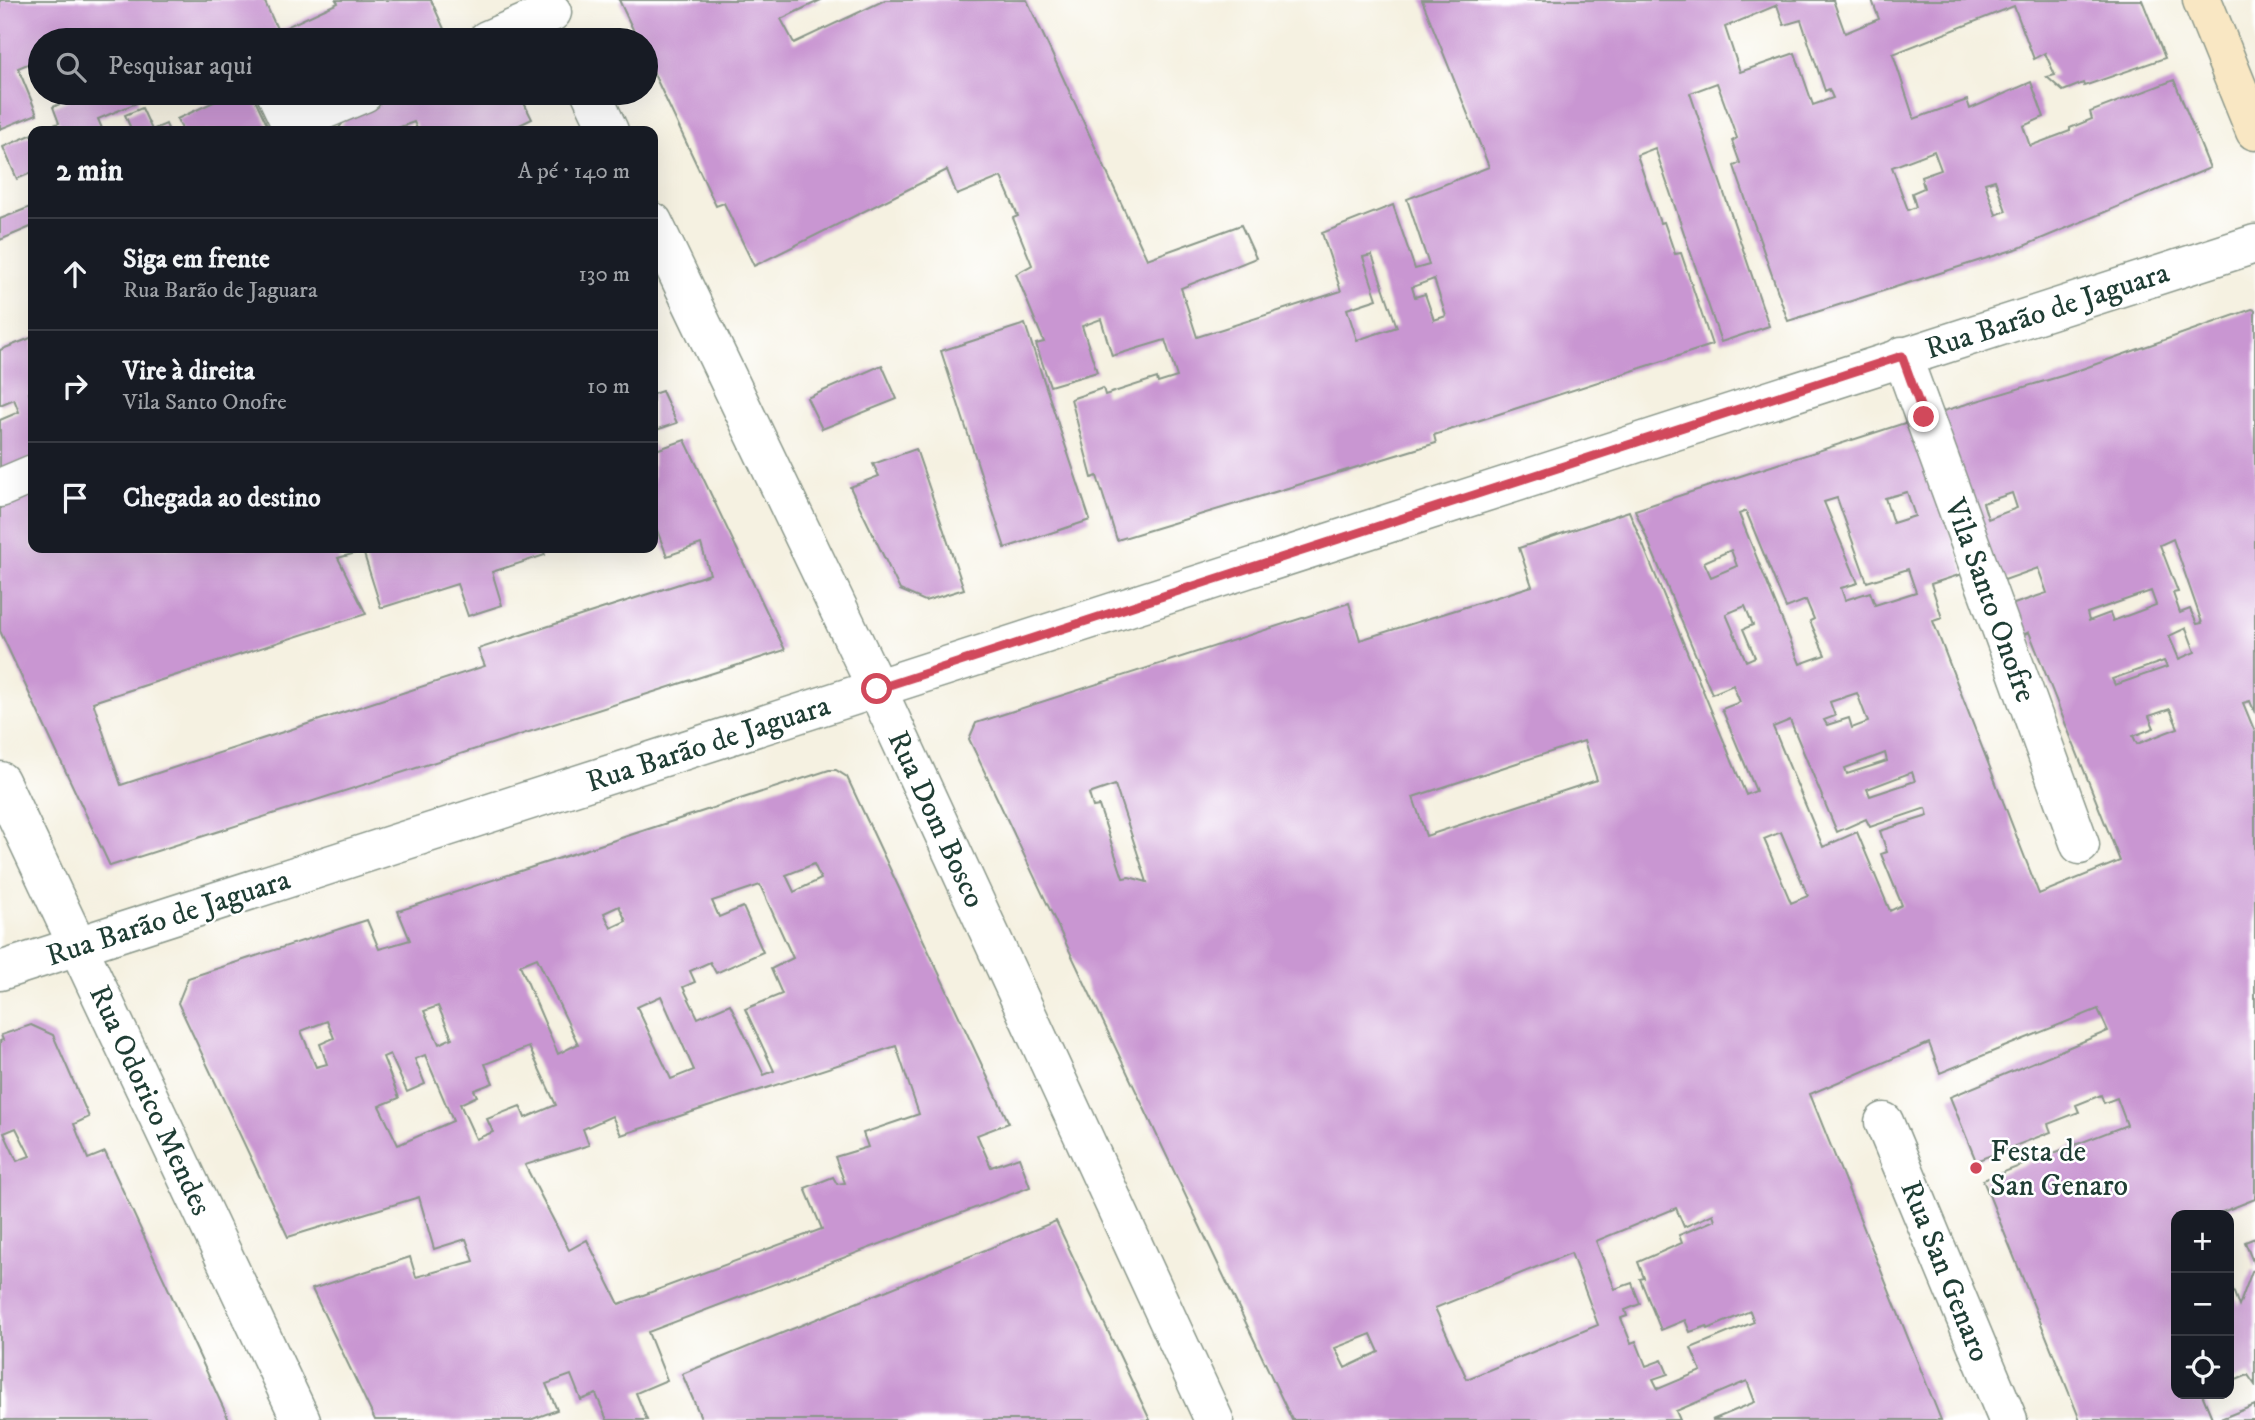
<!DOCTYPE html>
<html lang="pt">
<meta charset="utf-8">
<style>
body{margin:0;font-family:"IM FELL DW Pica",serif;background:#20242c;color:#f1f3f6}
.controls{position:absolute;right:21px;bottom:21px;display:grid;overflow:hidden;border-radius:14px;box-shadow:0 7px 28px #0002}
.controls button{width:63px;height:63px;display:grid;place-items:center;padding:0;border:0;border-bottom:2px solid #363941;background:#171b24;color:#f1f3f6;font:35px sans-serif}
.stop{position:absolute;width:21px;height:21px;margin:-16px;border:5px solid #d1495b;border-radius:50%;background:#fff}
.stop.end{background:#d1495b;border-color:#fff;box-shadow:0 2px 7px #0008}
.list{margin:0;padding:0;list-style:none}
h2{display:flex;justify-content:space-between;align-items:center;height:91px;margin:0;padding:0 28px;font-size:30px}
h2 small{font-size:23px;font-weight:400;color:#9ea1a6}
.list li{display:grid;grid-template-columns:46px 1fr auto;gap:21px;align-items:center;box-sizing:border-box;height:112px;padding:0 28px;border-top:2px solid #363941}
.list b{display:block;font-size:26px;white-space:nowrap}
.list p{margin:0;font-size:23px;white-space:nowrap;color:#9ea1a6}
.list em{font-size:23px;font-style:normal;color:#9ea1a6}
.icon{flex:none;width:38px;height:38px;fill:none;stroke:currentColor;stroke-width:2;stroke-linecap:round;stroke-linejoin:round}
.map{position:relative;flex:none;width:2255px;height:1420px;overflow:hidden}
.search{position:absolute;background:#171b24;box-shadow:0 7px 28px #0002;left:28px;top:28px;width:630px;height:77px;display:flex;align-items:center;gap:18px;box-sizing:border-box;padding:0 24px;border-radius:38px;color:#9ea1a6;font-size:26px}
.panel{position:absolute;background:#171b24;box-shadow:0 7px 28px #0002;left:28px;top:126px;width:630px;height:427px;border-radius:14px}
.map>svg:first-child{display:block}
.building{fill:#c996d2;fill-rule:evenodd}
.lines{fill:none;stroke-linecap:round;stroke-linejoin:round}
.minor-casing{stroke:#8a978a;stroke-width:41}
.secondary-casing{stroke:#8a978a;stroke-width:41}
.minor{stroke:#fff;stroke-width:38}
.secondary{stroke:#f9e7c3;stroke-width:38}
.route{stroke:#d1495b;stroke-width:9}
.poi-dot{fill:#d1495b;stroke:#fff;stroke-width:2.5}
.labels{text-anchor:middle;stroke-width:5;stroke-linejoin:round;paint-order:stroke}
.street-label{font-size:30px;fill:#1f3d34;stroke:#fff}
.poi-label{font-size:30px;fill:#1f3d34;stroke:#fff;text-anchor:start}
</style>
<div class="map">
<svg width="2255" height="1420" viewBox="0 0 2255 1420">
<rect width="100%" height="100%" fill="#fff"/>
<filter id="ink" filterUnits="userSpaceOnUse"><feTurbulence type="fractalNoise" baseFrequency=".0143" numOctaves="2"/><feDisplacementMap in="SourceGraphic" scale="14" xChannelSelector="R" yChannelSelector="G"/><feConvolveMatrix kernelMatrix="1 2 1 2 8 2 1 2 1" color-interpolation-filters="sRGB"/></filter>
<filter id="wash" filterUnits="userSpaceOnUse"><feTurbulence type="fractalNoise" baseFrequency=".00686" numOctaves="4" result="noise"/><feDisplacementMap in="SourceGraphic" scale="28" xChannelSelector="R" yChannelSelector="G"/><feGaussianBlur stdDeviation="1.57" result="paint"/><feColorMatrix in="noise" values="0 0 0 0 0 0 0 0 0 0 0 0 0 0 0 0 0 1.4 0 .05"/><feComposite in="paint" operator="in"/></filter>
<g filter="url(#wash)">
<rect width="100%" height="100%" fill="#f5f1e1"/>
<g id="blocks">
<g class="building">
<polygon points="0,0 264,0 278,31 338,3 336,0 431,0 449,40 283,40 278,31 258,40 40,40 40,59 18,68 37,114 0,129"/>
<path d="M 619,0 L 821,0 L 781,19 L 794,43 L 885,0 L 1027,0 L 1147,259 L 1241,225 L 1256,258 L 1181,288 L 1197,337 L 1341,291 L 1322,233 L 1393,205 L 1415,269 L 1429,265 L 1407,199 L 1489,167 L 1422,0 L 1833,0 L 1845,33 L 1879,19 L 1872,0 L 2142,0 L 2165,58 L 2084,86 L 2083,83 L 2063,91 L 2047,77 L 2055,75 L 2045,53 L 2034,59 L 2014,6 L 1893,54 L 1914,119 L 1967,100 L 1970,109 L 2031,82 L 2044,117 L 2023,126 L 2030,146 L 2070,131 L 2070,128 L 2092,119 L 2090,112 L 2174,80 L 2210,168 L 2019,248 L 1788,321 L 1734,166 L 1740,163 L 1732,141 L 1737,138 L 1717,83 L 1690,93 L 1769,326 L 1721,342 L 1655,148 L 1637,155 L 1660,223 L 1664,222 L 1675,254 L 1681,253 L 1712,345 L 1434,435 L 1436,443 L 1117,540 L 1097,476 L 1092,478 L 1071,399 L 1103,388 L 1105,395 L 1157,378 L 1158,383 L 1177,377 L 1165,340 L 1112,356 L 1101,319 L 1082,326 L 1097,372 L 1050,386 L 1036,344 L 1044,342 L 1016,274 L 1032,265 L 1013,218 L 1018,216 L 1001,177 L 957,195 L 947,170 L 754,266 L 724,203 L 716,206 L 646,57 L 646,40 L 638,40 ZM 1777,5 L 1784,25 L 1801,20 L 1825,91 L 1829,89 L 1833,98 L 1813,105 L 1795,53 L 1740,72 L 1725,27 ZM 1934,151 L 1941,170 L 1921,177 L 1924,188 L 1912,193 L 1916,207 L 1908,210 L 1892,167 ZM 1995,180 L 2006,211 L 1996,215 L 1985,183 ZM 1372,255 L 1397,327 L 1357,340 L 1347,309 L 1377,299 L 1363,257 ZM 1434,279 L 1446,316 L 1434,320 L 1425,294 L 1415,297 L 1412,287 Z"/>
<polygon points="83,93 135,93 139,102 98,119 103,131 39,131 59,123 53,107"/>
<polygon points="233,93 252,93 270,131 183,131 177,119"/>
<polygon points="403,93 519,93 532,119 507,131 418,131 414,122 389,131 337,131 346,118"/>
<polygon points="142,108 152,130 166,124 169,131 132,131 125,115"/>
<polygon points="33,134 33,172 17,179 3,147"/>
<polygon points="33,206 33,226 0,240 0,219"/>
<path d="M 2252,309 L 2255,310 L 2255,713 L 2250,701 L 2243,703 L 2255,732 L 2255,1199 L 2215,1215 L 2176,1215 L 2176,1394 L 2202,1394 L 2213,1420 L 2080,1420 L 1983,1180 L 2127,1125 L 2117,1098 L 2104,1103 L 2101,1095 L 2076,1105 L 2079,1112 L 2048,1124 L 2051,1132 L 1976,1161 L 1950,1097 L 2108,1031 L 2098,1009 L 1940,1073 L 1929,1043 L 1810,1094 L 1941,1420 L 1712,1420 L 1755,1402 L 1747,1381 L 1676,1411 L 1680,1420 L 1292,1420 L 969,739 L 976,723 L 1349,603 L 1360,640 L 1532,586 L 1519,548 L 1629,511 L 1746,795 L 1756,791 L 1722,709 L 1740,702 L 1733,685 L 1712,694 L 1635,510 L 1911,421 L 1965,573 L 1931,584 L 1942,618 L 1933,621 L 2039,894 L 2120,861 L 2029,632 L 2018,637 L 2008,606 L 2047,593 L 2038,568 L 1999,582 L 1940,412 L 2065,375 ZM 1907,492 L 1915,516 L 1893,523 L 1885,498 ZM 2012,493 L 2017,508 L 1988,519 L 1983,503 ZM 1837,498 L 1867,582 L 1908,569 L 1916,592 L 1875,605 L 1870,592 L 1845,600 L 1841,588 L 1858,583 L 1824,502 ZM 1746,511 L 1786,608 L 1806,600 L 1814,619 L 1810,621 L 1825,655 L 1800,664 L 1739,514 ZM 2173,539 L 2202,623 L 2197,624 L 2190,609 L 2180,613 L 2173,593 L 2178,592 L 2160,545 ZM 1731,550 L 1737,566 L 1711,577 L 1704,562 ZM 2151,591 L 2156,605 L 2113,621 L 2110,613 L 2089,621 L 2087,613 ZM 1745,606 L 1753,625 L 1743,629 L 1755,657 L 1746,661 L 1726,614 ZM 2186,628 L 2195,652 L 2179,659 L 2169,636 ZM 2164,661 L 2167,667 L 2115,685 L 2112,679 ZM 1857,693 L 1868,722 L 1852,728 L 1849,718 L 1827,725 L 1824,720 L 1835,716 L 1830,702 ZM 2170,709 L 2178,728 L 2137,744 L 2133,736 L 2154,728 L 2149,716 ZM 1790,720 L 1837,832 L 1866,819 L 1870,827 L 1926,808 L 1928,816 L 1880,831 L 1887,852 L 1881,854 L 1902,905 L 1890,911 L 1857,832 L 1823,847 L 1773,727 ZM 1584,741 L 1597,780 L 1426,836 L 1413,797 ZM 1885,753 L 1887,761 L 1847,774 L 1845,768 ZM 1912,772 L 1915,781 L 1870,796 L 1867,789 ZM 1115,785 L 1147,882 L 1129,877 L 1123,878 L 1099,806 L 1093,807 L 1089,794 ZM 1781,832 L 1808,896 L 1791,903 L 1764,839 ZM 1676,1208 L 1684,1227 L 1713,1214 L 1715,1220 L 1679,1235 L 1682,1243 L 1638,1262 L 1644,1278 L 1640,1279 L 1661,1330 L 1685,1320 L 1690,1332 L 1707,1326 L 1708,1329 L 1750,1311 L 1754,1322 L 1691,1348 L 1701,1371 L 1658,1389 L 1653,1379 L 1668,1374 L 1662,1360 L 1646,1366 L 1636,1341 L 1631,1343 L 1621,1318 L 1627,1316 L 1625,1310 L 1640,1304 L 1632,1283 L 1615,1289 L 1596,1241 ZM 1571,1253 L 1598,1325 L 1467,1379 L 1435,1308 ZM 1371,1334 L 1379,1352 L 1345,1368 L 1335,1348 Z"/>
<polygon points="1025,324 1090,520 1005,548 941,351"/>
<polygon points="33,337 33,391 29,393 33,404 33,458 0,471 0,420 19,412 14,399 0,405 0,350"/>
<polygon points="882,365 897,399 822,429 807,398"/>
<polygon points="662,391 677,423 653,431 653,394"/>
<polygon points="685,440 785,650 110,866 0,631 0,505 33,491 33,548 542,548 545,555 492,572 502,605 468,616 457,584 381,608 363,551 338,558 366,614 93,702 121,785 485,666 478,649 710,574 701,544 667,556 653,520 653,443 656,450"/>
<polygon points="916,449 964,589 925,601 900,590 850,487 879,476 873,464"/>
<path d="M 829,770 L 836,770 L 847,777 L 1009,1123 L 977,1135 L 991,1167 L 1019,1157 L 1030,1187 L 648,1332 L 667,1380 L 636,1393 L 647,1420 L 607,1420 L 596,1394 L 581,1400 L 571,1375 L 546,1384 L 557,1410 L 530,1420 L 375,1420 L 312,1289 L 410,1257 L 416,1277 L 474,1261 L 466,1239 L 434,1249 L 419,1197 L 288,1237 L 178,1003 L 188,978 L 367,920 L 379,949 L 410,940 L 398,911 ZM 814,864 L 821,879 L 794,892 L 786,875 ZM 760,885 L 793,958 L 771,969 L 782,994 L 745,1009 L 774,1071 L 764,1075 L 730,1004 L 698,1018 L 683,987 L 695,982 L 690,971 L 710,962 L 716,973 L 763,952 L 743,907 L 719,917 L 712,901 ZM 619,906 L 626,921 L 611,928 L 604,913 ZM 537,958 L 578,1044 L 558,1054 L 520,965 ZM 661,996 L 694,1070 L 671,1079 L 637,1007 ZM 438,1006 L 452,1038 L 439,1044 L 424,1011 ZM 327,1021 L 334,1038 L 320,1044 L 327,1064 L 316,1067 L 301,1031 ZM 896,1046 L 919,1114 L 863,1133 L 868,1147 L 835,1157 L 845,1183 L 837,1184 L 833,1177 L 805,1188 L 822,1229 L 619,1304 L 587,1240 L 569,1250 L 525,1165 L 589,1145 L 583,1129 L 612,1116 L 621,1135 ZM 529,1047 L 556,1105 L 525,1118 L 520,1106 L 487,1119 L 493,1132 L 476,1139 L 460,1104 L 477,1096 L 474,1090 L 493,1083 L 485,1064 ZM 390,1054 L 407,1092 L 425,1084 L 415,1059 L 425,1055 L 453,1121 L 398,1145 L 379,1106 L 399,1098 L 383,1057 Z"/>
<path d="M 31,1025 L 53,1035 L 89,1117 L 74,1124 L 88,1159 L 105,1152 L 229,1420 L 0,1420 L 0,1041 L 3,1040 L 1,1035 ZM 16,1128 L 30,1156 L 17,1161 L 4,1133 Z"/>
<polygon points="1056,1221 1150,1420 702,1420 682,1374"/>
<polygon points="2255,1238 2255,1267 2245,1242"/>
<polygon points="2255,1270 2255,1385 2248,1375 2229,1383 2229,1279 2239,1306 2252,1271"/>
<polygon points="2255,1405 2255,1420 2218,1420"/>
</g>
</g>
</g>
<g filter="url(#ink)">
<use href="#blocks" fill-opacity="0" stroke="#8a978a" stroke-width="2"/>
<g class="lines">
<g class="minor-casing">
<g id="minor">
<polyline points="487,40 552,12"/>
<polyline points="276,93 294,131"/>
<polyline points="591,93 609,131"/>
<polyline points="291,124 364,93"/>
<polyline points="653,222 877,689 1214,1420"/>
<polyline points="1902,356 2080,845"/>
<polyline points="0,488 33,474"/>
<polyline points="0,781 301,1420"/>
<polyline points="0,971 2255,244"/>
<polyline points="1884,1122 2008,1420"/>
</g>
</g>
<g class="secondary-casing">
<polyline id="secondary" points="2202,0 2255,131"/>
</g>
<use href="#minor" class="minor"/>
<use href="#secondary" class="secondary"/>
</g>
</g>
<g class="lines" filter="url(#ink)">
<polyline class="route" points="877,689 1902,356 1924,417"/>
</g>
<circle class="poi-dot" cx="1976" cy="1168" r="7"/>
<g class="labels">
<g class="street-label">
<text transform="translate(2047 310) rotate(-18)" y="10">Rua Barão de Jaguara</text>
<text transform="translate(1991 600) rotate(70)" y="10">Vila Santo Onofre</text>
<text transform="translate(708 743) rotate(-18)" y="10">Rua Barão de Jaguara</text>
<text transform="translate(937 819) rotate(65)" y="10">Rua Dom Bosco</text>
<text transform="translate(168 917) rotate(-18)" y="10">Rua Barão de Jaguara</text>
<text transform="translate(151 1100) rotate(65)" y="10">Rua Odorico Mendes</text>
<text transform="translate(1946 1271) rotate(68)" y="10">Rua San Genaro</text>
</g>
<g class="poi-label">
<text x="1990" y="1161">Festa de<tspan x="1990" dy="34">San Genaro</tspan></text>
</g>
</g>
</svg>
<div class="controls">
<button>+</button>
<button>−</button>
<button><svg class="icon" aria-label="locate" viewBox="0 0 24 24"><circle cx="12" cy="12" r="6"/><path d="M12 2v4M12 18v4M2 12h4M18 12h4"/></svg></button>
</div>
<div class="stop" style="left:877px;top:689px"></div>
<div class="stop end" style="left:1924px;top:417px"></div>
<div class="search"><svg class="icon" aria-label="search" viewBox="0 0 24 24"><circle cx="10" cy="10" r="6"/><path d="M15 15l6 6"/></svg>Pesquisar aqui</div>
<section class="panel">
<h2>2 min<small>A pé · 140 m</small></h2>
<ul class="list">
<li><svg class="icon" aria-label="ahead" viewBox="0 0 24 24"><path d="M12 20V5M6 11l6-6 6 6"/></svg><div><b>Siga em frente</b><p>Rua Barão de Jaguara</p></div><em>130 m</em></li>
<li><svg class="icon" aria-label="right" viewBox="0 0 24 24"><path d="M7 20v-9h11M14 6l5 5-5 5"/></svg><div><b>Vire à direita</b><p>Vila Santo Onofre</p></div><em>10 m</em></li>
<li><svg class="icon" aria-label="arrive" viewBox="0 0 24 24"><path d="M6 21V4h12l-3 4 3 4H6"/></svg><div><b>Chegada ao destino</b></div></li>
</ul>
</section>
</div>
